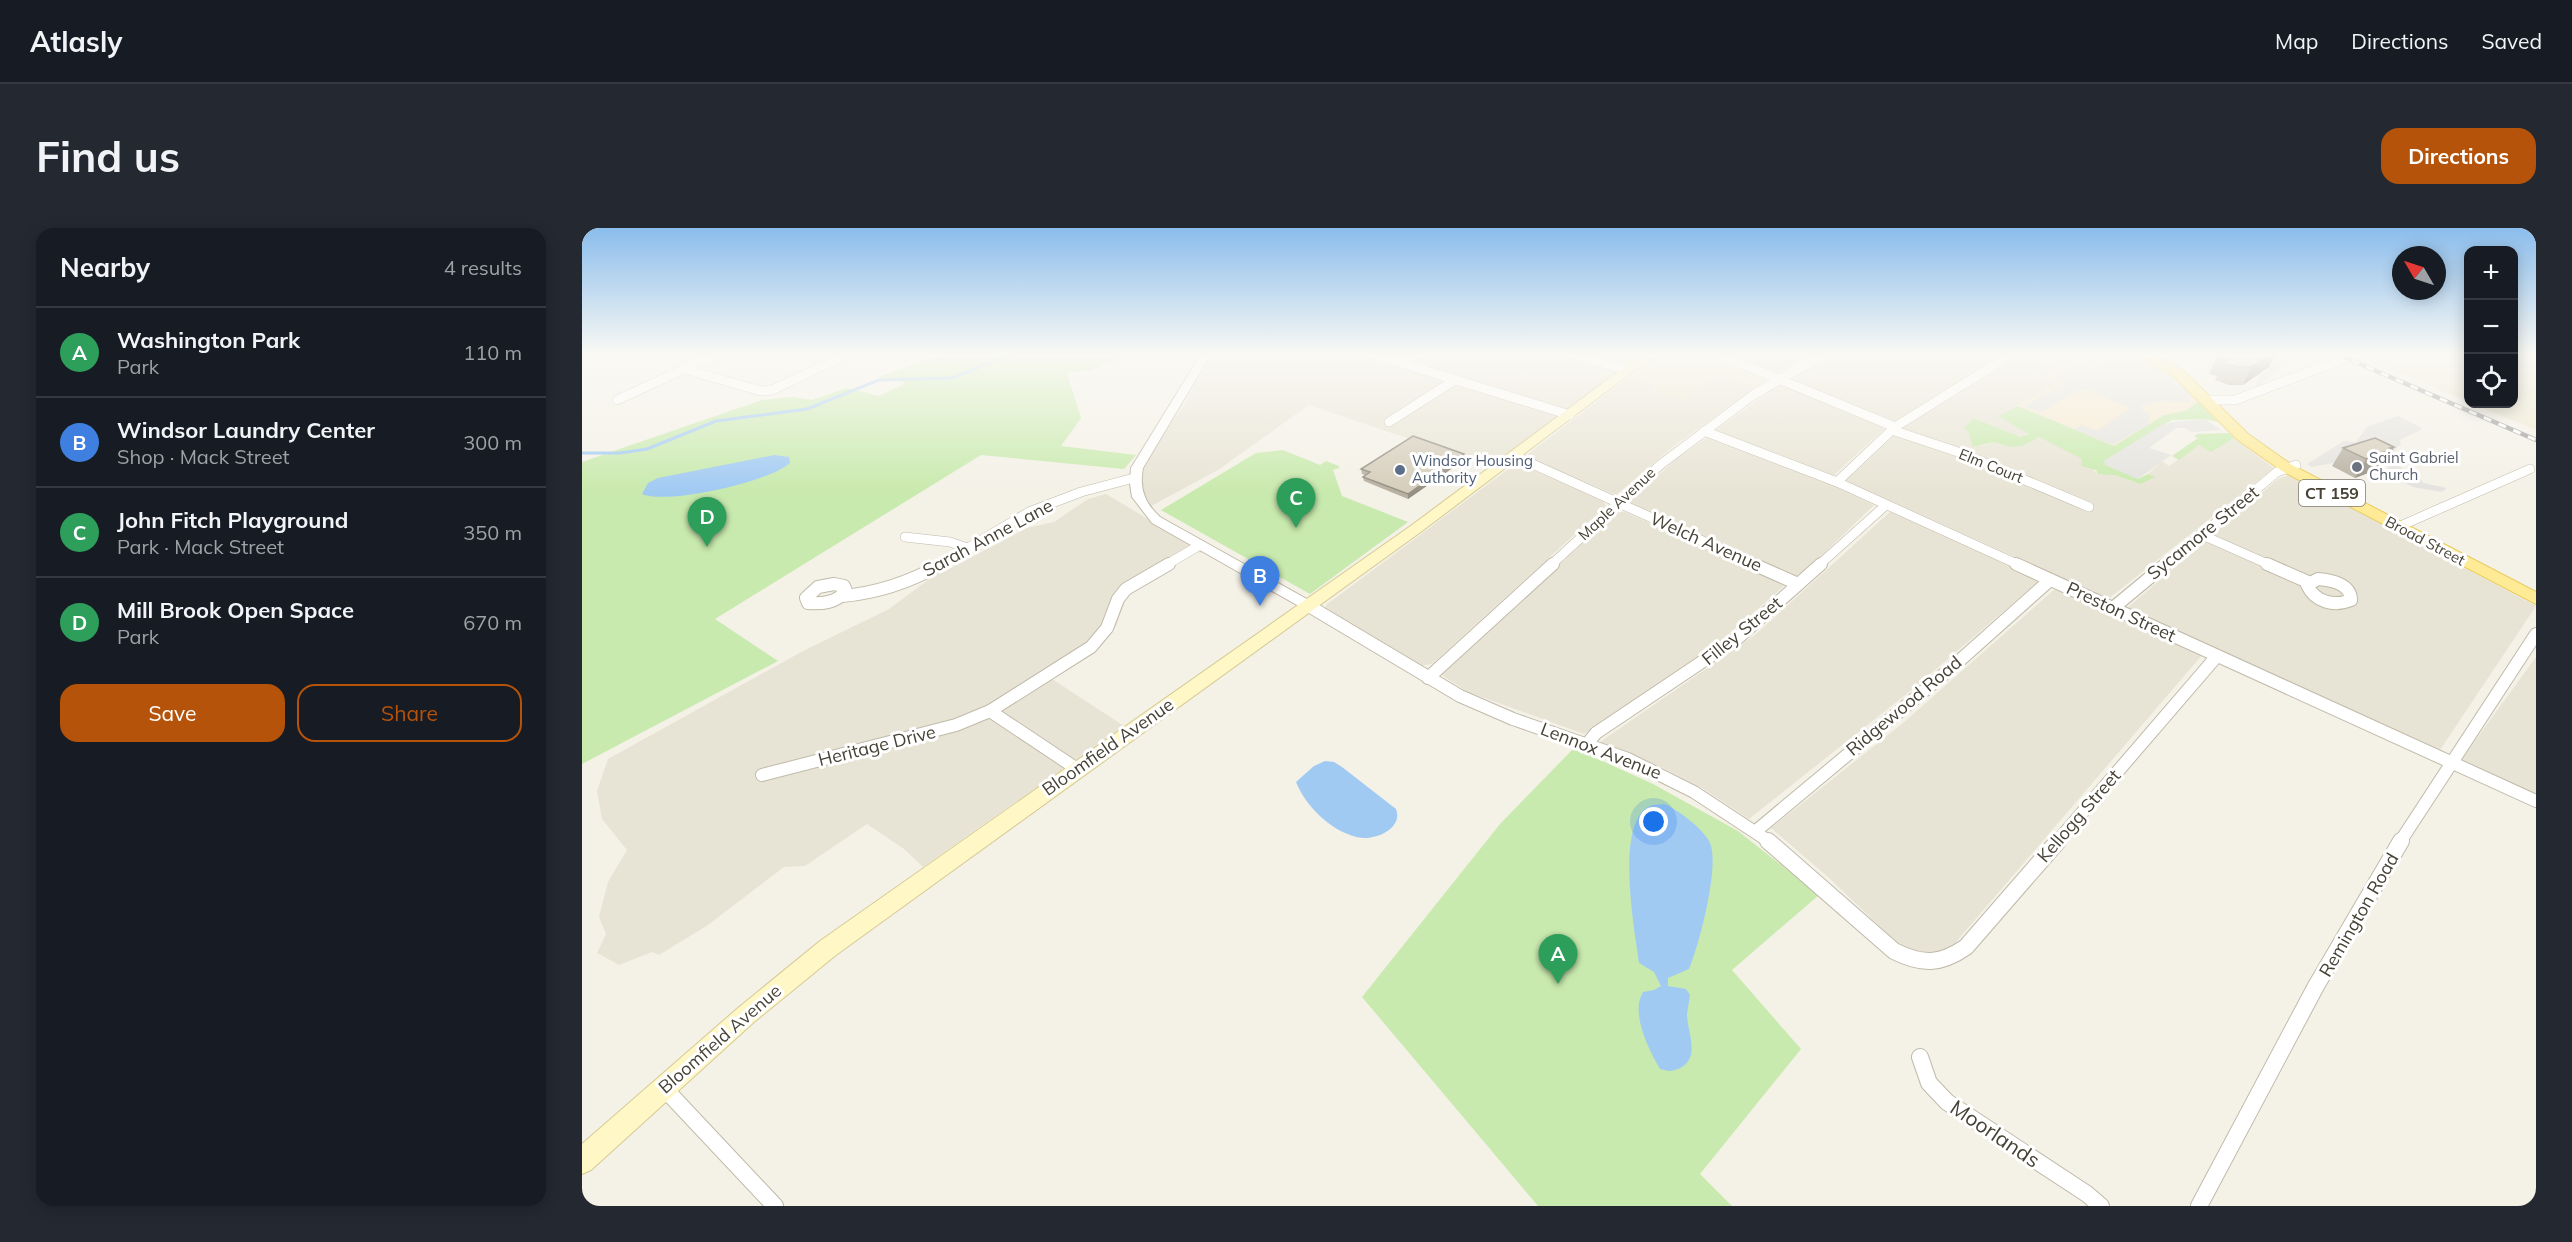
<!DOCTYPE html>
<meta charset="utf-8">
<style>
body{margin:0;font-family:Mulish,sans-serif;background:#242831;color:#f1f3f6}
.controls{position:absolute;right:18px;top:18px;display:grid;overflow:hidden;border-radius:12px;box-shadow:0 3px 15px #0003}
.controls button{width:54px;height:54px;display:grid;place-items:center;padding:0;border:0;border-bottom:2px solid #363941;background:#171b24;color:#f1f3f6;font:30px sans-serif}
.compass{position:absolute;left:1810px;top:18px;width:54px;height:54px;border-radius:50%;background:#171b24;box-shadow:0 3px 15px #0003;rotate:309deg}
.you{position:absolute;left:1072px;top:594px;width:21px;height:21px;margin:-15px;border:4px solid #fff;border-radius:50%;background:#1a73e8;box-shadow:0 0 0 9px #1a73e833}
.badge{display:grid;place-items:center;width:39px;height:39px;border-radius:50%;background:#b45309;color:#fff;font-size:20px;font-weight:700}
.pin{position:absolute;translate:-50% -50px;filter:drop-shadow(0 2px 3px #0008)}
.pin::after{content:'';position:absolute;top:32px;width:21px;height:18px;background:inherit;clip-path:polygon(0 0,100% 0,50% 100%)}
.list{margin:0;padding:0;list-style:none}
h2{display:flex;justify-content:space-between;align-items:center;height:78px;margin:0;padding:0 24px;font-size:26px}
h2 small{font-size:20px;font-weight:400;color:#9ea1a6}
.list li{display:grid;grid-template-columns:39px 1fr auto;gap:18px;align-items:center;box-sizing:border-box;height:90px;padding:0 24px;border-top:2px solid #363941}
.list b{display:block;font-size:22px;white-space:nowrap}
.list p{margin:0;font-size:20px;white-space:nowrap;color:#9ea1a6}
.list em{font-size:20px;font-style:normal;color:#9ea1a6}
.actions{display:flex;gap:12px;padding:18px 24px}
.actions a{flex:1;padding:14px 0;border:2px solid #b45309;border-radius:18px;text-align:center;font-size:21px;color:#b45309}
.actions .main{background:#b45309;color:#fff}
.icon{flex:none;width:33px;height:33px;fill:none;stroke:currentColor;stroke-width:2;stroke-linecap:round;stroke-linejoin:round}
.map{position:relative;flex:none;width:1954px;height:978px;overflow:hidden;border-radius:18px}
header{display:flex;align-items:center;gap:36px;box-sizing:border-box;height:84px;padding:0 30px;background:#171b24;border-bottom:2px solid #363941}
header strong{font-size:28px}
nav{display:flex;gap:33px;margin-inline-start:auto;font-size:21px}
.intro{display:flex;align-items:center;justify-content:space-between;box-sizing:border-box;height:144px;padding:0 36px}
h1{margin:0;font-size:42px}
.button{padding:15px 27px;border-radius:18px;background:#b45309;color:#fff;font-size:21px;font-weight:700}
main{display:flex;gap:36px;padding:0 36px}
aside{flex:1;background:#171b24;border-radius:18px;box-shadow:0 3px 15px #0003}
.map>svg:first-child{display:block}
.residential{fill:#e8e4d5}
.commercial{fill:#f7ead1}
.education{fill:#eee8d0}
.green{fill:#c9eaae}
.parking{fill:#e5e3df}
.water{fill:#a1caf3}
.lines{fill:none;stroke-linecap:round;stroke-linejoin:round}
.stream{stroke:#a1caf3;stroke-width:3}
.minor-far2-casing{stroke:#c0baa9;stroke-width:10}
.minor-far1-casing{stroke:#c0baa9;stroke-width:14}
.minor-casing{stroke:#c0baa9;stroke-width:18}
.tertiary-casing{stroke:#c0baa9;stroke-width:2}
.secondary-casing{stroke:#d6ca95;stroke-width:2}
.primary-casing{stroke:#e8cc61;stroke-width:2}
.minor-far2{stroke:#fff;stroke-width:9}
.minor-far1{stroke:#fff;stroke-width:12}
.minor{stroke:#fff;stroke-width:16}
.tertiary{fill:#fff;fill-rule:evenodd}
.secondary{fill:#fff7c6;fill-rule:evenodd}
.primary{fill:#ffeb95;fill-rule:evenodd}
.rail-casing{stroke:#969696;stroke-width:4.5}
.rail{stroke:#fff;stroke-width:3;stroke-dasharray:8;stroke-linecap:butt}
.wall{fill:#b8b1a2}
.shaded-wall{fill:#969084}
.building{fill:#d6cebc;stroke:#969084;stroke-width:1.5}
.worship-dot{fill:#6b7280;stroke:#fff;stroke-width:2}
.service-dot{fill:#5c6f8a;stroke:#fff;stroke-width:2}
.labels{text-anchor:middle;stroke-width:6;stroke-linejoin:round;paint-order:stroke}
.far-worship-label{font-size:15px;fill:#5b616d;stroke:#fff;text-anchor:start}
.far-service-label{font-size:15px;fill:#4e5e75;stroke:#fff;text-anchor:start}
.far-street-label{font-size:15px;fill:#474236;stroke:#fff}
.shield{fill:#fff;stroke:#7e7b72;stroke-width:1.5}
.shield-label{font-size:16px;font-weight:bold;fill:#474236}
.street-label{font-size:18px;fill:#474236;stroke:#fff}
.near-street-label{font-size:21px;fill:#474236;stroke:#fff}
</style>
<header>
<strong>Atlasly</strong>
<nav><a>Map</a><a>Directions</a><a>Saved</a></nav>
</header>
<div class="intro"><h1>Find us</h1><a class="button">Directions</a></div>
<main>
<aside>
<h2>Nearby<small>4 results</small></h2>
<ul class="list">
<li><span class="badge" style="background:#2e9e5b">A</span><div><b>Washington Park</b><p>Park</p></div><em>110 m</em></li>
<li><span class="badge" style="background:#3f7fe0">B</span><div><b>Windsor Laundry Center</b><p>Shop · Mack Street</p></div><em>300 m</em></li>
<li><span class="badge" style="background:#2e9e5b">C</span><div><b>John Fitch Playground</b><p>Park · Mack Street</p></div><em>350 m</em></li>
<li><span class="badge" style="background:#2e9e5b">D</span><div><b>Mill Brook Open Space</b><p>Park</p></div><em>670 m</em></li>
</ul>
<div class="actions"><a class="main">Save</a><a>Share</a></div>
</aside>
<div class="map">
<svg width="1954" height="978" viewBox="0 0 1954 978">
<rect width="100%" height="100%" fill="#f4f1e7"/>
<g class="residential">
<polygon points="630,126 777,126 977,187 908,238 727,177 636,242 569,278 561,262 559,250 564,232 602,177"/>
<polygon points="840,126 978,126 1037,143 987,181 981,181 828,135"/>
<polygon points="1140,126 1230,126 1192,147"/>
<polygon points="1249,126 1421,126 1311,194 1208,153 1207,149"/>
<polygon points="1442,126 1480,140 1465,150 1478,155 1416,188 1448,205 1438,209 1392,190 1386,203 1389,212 1400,218 1412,214 1429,219 1457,209 1501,231 1516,246 1532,247 1559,256 1572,249 1566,246 1580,233 1587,238 1617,217 1629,223 1652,210 1692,240 1526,371 1264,253 1319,201"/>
<polygon points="1137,147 1144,147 1175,159 1093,217 1034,267 946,230 946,226 1047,149 1075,157 1069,162 1101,171"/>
<polygon points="1199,155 1301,197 1303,200 1250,249 1133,203"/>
<polygon points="1126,209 1233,249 1292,277 1223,344 1212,349 1046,275 1094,231"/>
<polygon points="933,236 938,236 1021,273 1024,278 850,436 837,438 743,383 744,377"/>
<polygon points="1707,247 1954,378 1858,522 1544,381 1696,251"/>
<polygon points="524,266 623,325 612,324 546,366 534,398 520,417 470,451 542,498 341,639 322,621 285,596 223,638 202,639 126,697 77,727 70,724 37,737 15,725 24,706 17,689 26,654 45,622 20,591 15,563 26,531 221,423 307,381 346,352 445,300 472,294 506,271"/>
<polygon points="1309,283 1458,352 1332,460 1167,591 1120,560 1079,539 1015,516 1173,407"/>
<polygon points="1034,284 1043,284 1198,354 1202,358 1125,425 1002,506 886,464 858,446"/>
<polygon points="1474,360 1621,426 1368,721 1355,727 1329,723 1316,716 1246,649 1189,600 1321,495"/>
<polygon points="1954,429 1954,566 1879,532"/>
</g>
<polygon class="commercial" points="1444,126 1551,126 1595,151 1616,174 1603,183 1582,187 1532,218 1436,178 1477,155 1464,150 1479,139"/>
<g class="education">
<polygon points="1075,126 1128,126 1186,151 1175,159 1144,147 1137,147 1102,171 1069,162 1075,157 1047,149"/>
<polygon points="1773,126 1886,126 1886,174 1784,131"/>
<polygon points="1932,126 1954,126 1954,202 1891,176 1932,176"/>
</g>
<g class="green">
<polygon points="363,126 549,126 509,142 485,145 499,190 479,218 554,227 542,241 399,227 133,391 196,433 0,536 0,234 180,172 210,169 230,172 265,160 297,168 324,155 296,149"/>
<polygon points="1616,174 1636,194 1623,191 1590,192 1522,233 1556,251 1566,246 1573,249 1559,256 1532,247 1516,246 1514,242 1499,238 1500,231 1457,209 1440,218 1429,219 1412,214 1391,219 1386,203 1382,200 1392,190 1438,209 1447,206 1416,188 1436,178 1532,218 1582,187 1603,183"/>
<polygon points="1647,205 1652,210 1629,224 1617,217 1597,232 1590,228 1616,210 1612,208 1616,206"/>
<polygon points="701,222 738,237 744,233 757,238 757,240 751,242 760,268 826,294 728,366 579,282 674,225"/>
<polygon points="992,520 1071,556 1156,603 1237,667 1150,742 1219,821 1118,946 1150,978 956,978 780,769 918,596"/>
</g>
<g class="parking">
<polygon points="1541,126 1553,126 1568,133 1610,167 1606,174 1580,173 1557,179 1568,187 1566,197 1530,217 1492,201 1500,197 1515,203 1548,180 1508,163 1498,162 1459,184 1442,178 1483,155 1470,150 1497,135 1513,141"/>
<polygon points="1674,126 1722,126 1705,133 1674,161 1675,151 1694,133"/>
<polygon points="1816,188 1838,199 1839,202 1818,212 1819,216 1804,231 1838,250 1841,255 1865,260 1860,264 1831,259 1801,245 1807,239 1777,224 1757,234 1729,239 1725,236 1762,213 1774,214 1785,199"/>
<polygon points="1623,191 1639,202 1610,204 1602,200 1594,200 1567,220 1589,227 1556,251 1523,237 1522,233 1583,195"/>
</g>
<g class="water">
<path d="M 192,227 L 207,229 L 208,235 C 187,254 86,277 60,266 L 66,255 L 76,250 Z"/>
<path d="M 743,533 L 752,534 L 760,539 L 814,581 C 821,599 797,611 781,610 C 752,607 724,579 714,554 L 732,538 Z"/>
<path d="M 1082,576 C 1095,581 1122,601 1128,615 C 1138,638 1117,718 1107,741 L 1086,750 L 1086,758 L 1104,761 L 1108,767 C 1107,773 1106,780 1105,786 C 1105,804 1120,831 1096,841 C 1088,844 1086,843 1078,841 C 1067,822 1048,785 1061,764 L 1072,762 L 1079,758 L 1072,744 L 1057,735 C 1053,704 1032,594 1068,578 C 1072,576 1078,577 1082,576 Z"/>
</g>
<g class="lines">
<polyline class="stream" points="0,225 38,225 65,221 134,193 225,181 297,152 370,150 429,126"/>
<g class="minor-far2-casing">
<g id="minor-far2">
<polyline points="790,126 988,187"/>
<polyline points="989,126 1046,142"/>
<polyline points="1136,126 1313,199"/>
<polyline points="820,135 834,126"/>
<polyline points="102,141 179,163 190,162 266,126"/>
<polyline points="35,172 135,126"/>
<polyline points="1623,172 1653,172 1774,126"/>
<polyline points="807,194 873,152"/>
<polyline points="1310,202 1379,225 1507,279"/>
<polyline points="1122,203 1255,254 1437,337"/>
<polyline points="933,228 1174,337"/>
<polyline points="1255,254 1313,199 1430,126"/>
<polyline points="1816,299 1948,241"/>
<polyline points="1618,306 1688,337"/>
<polyline points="323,309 368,314 388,321"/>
<polyline points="357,337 447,284 499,264 552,250"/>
<polyline points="584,337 618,317"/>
<polyline points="969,337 1078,237 1171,167 1242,126"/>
<polyline points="1237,337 1304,277"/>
<polyline points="1583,337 1695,244 1714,237"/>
</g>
</g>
<g class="minor-far1-casing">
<g id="minor-far1">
<polyline points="1171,336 1216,356"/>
<polyline points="1434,336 1954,573"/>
<polyline points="1685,336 1726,354"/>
<path d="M 1736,351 C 1749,352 1769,356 1769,372 C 1752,379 1733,374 1725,357 Z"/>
<path d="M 252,356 L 262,358 L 264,363 C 254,375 240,376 226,375 L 224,370 L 236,359 Z"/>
<path d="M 260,368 C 297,365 328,354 360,336"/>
<polyline points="727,378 878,468 931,491 1046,531 1112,564 1188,614"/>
<polyline points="1531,380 1584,336"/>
<polyline points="846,450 971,336"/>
<polyline points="408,483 495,541"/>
<polyline points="1005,516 1014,505 1157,409 1239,336"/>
<polyline points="180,547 374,497 408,483 509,419 525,400 536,371 544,361 587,336"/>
<polyline points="1174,603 1367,442 1468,352"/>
<polyline points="1475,614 1635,428"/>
<polyline points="1818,614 1954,406"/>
</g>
</g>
<g class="minor-casing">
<g id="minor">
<path d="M 1186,613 L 1312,723 C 1340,737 1358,737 1384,719 L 1476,613"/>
<polyline points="1338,829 1347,855 1365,874 1505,966 1519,978"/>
<polyline points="82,860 193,978"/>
<polyline points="1617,978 1734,758 1819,613"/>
</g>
</g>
<g class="tertiary-casing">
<path id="tertiary" d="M 619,126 L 629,126 L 561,240 C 557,261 563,275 578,289 L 732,375 L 734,378 L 732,381 L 722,381 L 570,295 L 550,269 L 548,256 L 549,240 Z"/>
</g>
<g class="secondary-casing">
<polygon id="secondary" points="1060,126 1074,126 840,303 254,727 172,794 9,942 0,946 0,916 156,780 238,713 830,297"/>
</g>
<g class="primary-casing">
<polygon id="primary" points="1555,126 1571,126 1602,143 1666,206 1710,237 1954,364 1954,376 1700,243 1656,212 1592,149"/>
</g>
<use href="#minor-far2" class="minor-far2"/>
<use href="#minor-far1" class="minor-far1"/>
<use href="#minor" class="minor"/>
<use href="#tertiary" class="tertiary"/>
<use href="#secondary" class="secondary"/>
<use href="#primary" class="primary"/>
<g class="rail-casing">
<polyline id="rail" points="1755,126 1954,212"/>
</g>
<use href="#rail" class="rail"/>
</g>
<g class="wall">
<polygon points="1635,128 1687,139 1661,157 1647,157 1633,152 1635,148 1627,146"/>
<polygon points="1812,219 1799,240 1773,250 1750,238 1761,220"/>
<polygon points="882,231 826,271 782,253 781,249 783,247 780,246 779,241"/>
</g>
<g class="shaded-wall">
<polygon points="1689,126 1694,126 1687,139 1661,157 1669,139"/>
<polygon points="1812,219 1799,240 1773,250 1784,231"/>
<polygon points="882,226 882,231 878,235 826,271 826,266"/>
</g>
<g class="building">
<polygon points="1638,126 1689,126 1669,139 1655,139 1641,135 1645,132 1635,128"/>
<polygon points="831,208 882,226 826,266 781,249 788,244 779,241"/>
<polygon points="1793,210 1812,219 1808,220 1810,221 1784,231 1761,220"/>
</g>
<linearGradient id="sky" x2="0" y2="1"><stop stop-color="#8bbdec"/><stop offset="0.48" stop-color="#faf9f4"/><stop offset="1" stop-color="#faf9f4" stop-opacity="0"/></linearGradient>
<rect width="1954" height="263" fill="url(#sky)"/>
<circle class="worship-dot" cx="1775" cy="239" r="6"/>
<circle class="service-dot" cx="818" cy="242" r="6"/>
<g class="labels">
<g class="far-worship-label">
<text x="1787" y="235">Saint Gabriel<tspan x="1787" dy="17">Church</tspan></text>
</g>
<g class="far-service-label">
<text x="830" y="238">Windsor Housing<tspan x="830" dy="17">Authority</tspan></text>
</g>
<g class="far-street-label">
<text transform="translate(1409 238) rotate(22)" y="5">Elm Court</text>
<text transform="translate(1035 276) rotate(-43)" y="5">Maple Avenue</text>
<text transform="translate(1843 313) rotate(28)" y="5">Broad Street</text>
</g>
<rect class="shield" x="1717" y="252" width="66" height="26" rx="4.5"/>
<g class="shield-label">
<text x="1750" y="271">CT 159</text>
</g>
<g class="street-label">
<text transform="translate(1621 305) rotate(-39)" y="6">Sycamore Street</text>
<text transform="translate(406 310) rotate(-28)" y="6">Sarah Anne Lane</text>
<text transform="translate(1124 314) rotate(24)" y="6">Welch Avenue</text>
<text transform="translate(1539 384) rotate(25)" y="6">Preston Street</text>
<text transform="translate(1160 403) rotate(-39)" y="6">Filley Street</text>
<text transform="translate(1322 478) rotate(-40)" y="6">Ridgewood Road</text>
<text transform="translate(295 518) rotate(-14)" y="6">Heritage Drive</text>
<text transform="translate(526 519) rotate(-35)" y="6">Bloomfield Avenue</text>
<text transform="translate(1019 523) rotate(21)" y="6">Lennox Avenue</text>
<text transform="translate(1497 588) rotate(-49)" y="6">Kellogg Street</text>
<text transform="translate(1777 687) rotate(-60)" y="6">Remington Road</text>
<text transform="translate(138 811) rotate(-41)" y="6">Bloomfield Avenue</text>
</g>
<g class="near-street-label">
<text transform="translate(1413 906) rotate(34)" y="7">Moorlands</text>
</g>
</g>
</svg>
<div class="controls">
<button>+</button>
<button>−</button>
<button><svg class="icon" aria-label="locate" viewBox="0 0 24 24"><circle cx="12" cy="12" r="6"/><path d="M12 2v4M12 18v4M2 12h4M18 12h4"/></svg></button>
</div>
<svg class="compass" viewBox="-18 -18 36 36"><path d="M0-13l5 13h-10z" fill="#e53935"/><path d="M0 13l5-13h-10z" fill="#9ea1a6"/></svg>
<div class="you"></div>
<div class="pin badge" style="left:976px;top:756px;background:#2e9e5b">A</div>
<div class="pin badge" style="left:678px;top:378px;background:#3f7fe0">B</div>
<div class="pin badge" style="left:714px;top:300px;background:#2e9e5b">C</div>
<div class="pin badge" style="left:125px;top:319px;background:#2e9e5b">D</div>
</div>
</main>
